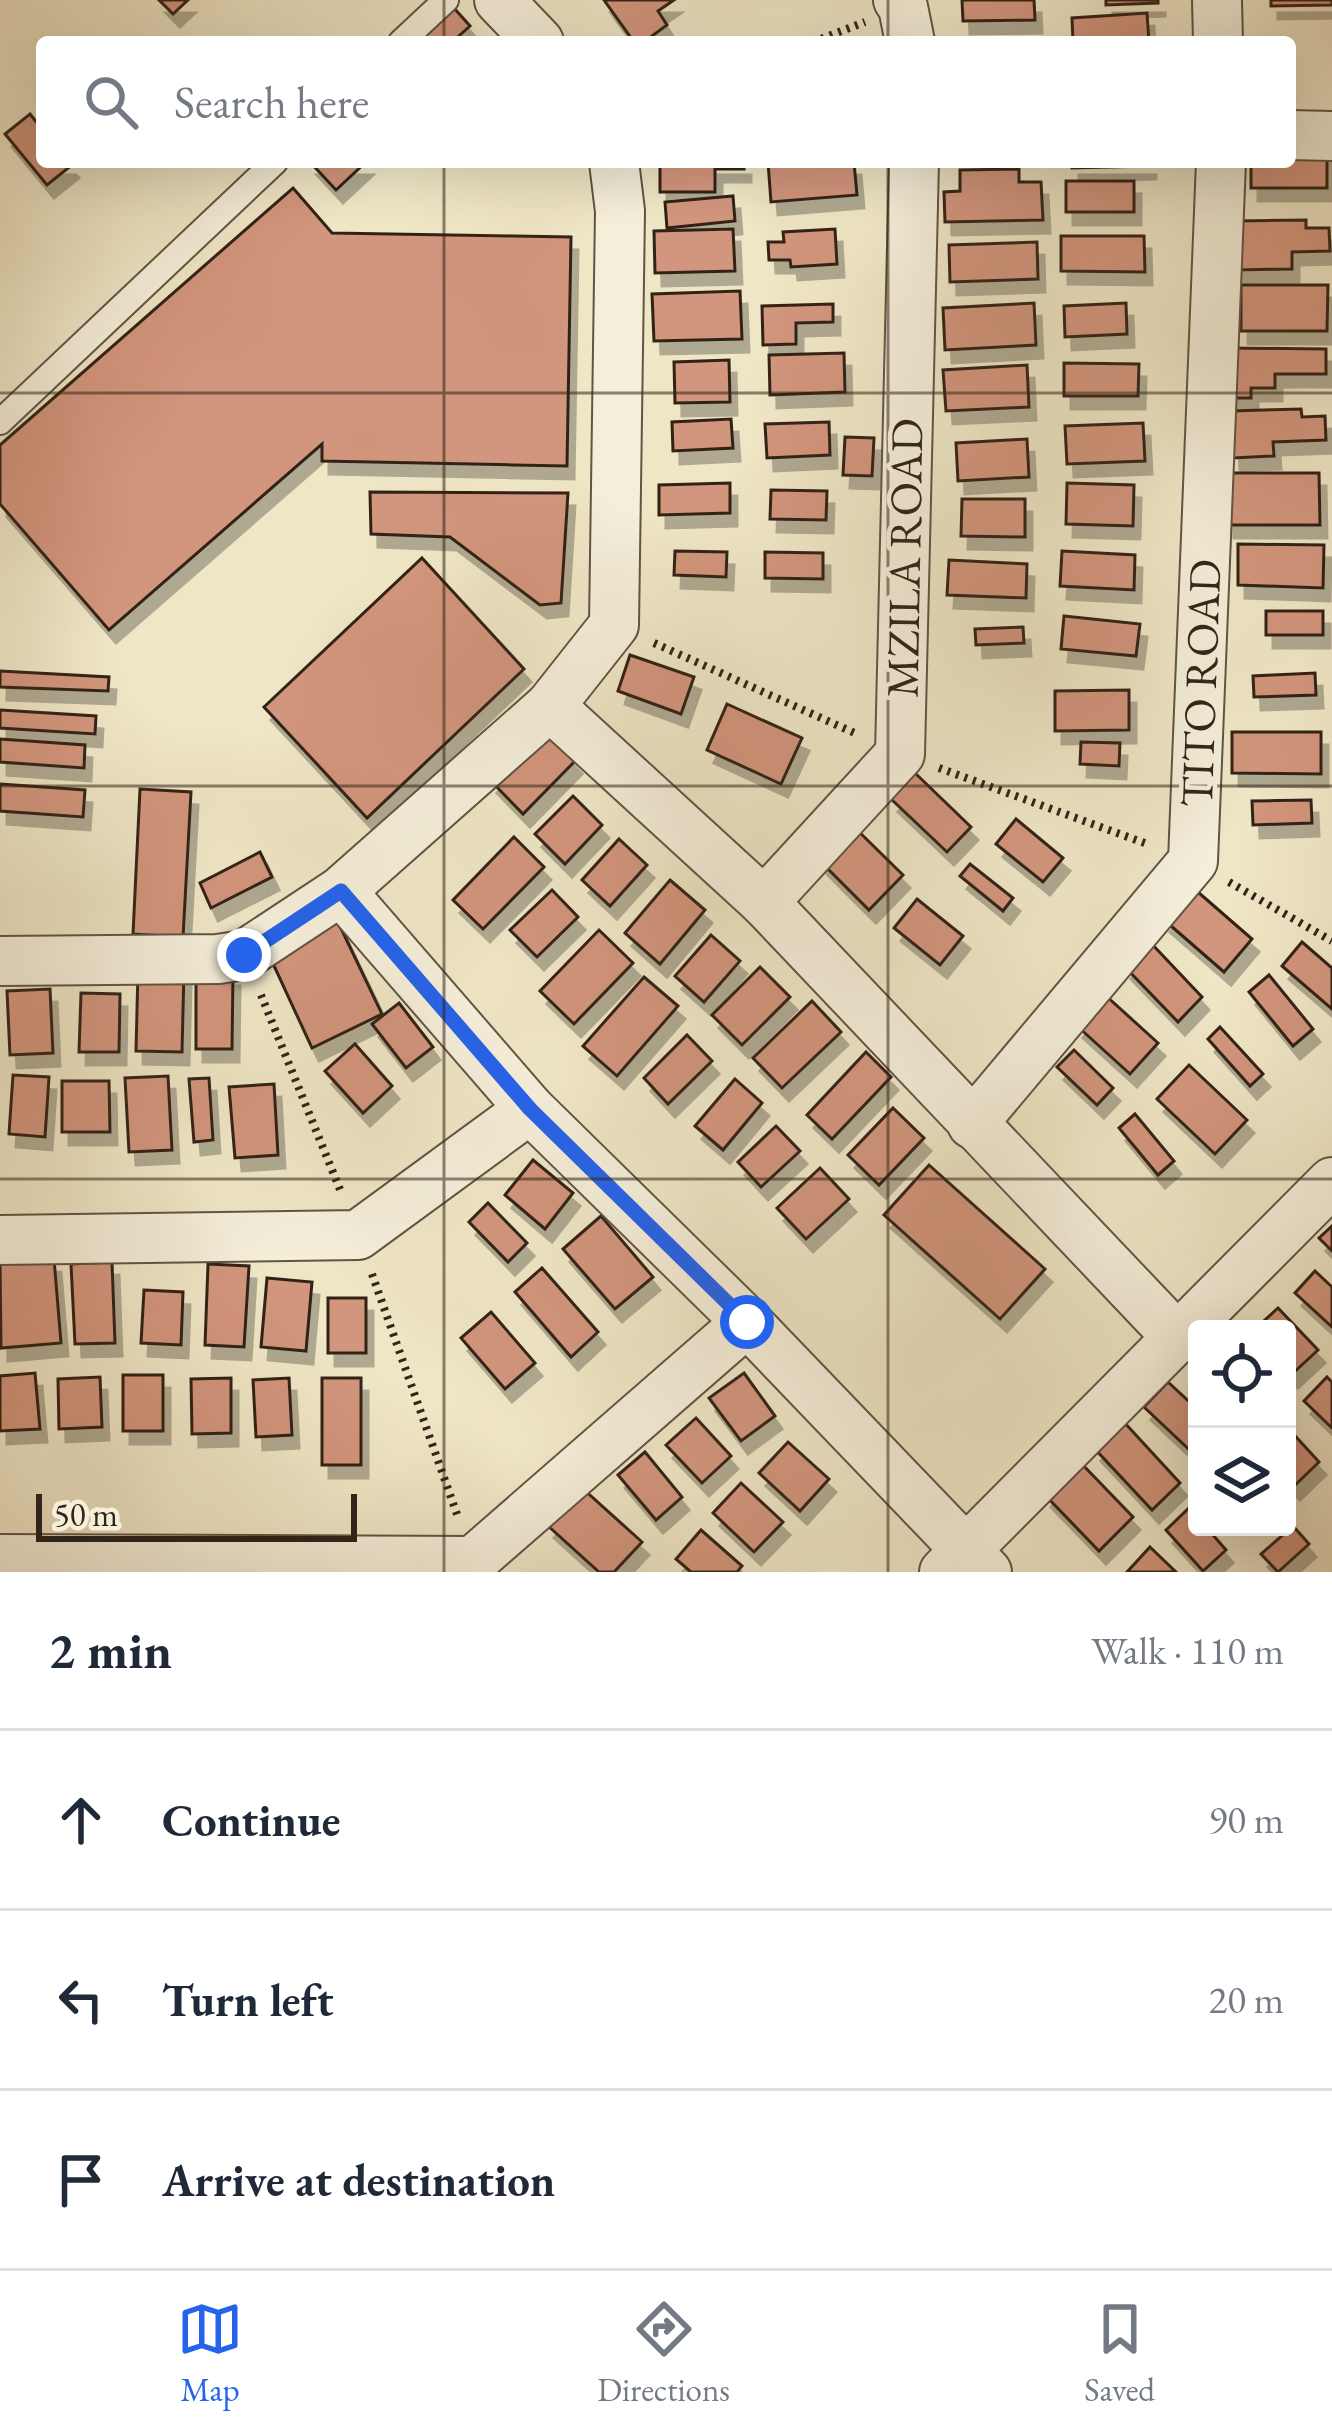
<!DOCTYPE html>
<meta charset="utf-8">
<style>
body{margin:0;font-family:"EB Garamond",serif;background:#f2f2f3;color:#1f2937}
.controls{position:absolute;right:36px;bottom:36px;display:grid;overflow:hidden;border-radius:12px;box-shadow:0 12px 48px #0002}
.controls button{width:108px;height:108px;display:grid;place-items:center;padding:0;border:0;border-bottom:3px solid #e0e1e3;background:#fff;color:#1f2937;font:60px sans-serif}
.scale{position:absolute;left:36px;bottom:30px;width:321px;box-sizing:border-box;padding-left:12px;border:6px solid #322418;border-top:0;font-size:33px;line-height:42px;white-space:nowrap;color:#322418;-webkit-text-stroke:9px #f5efda;paint-order:stroke}
.stop{position:absolute;width:36px;height:36px;margin:-27px;border:9px solid #2563eb;border-radius:50%;background:#fff}
.stop.end{background:#2563eb;border-color:#fff;box-shadow:0 3px 12px #0008}
.list{margin:0;padding:0;list-style:none}
h2{display:flex;justify-content:space-between;align-items:center;height:156px;margin:0;padding:0 48px;font-size:51px}
h2 small{font-size:39px;font-weight:400;color:#747a83}
.list li{display:grid;grid-template-columns:78px 1fr auto;gap:36px;align-items:center;box-sizing:border-box;height:180px;padding:0 48px;border-top:3px solid #e0e1e3}
.list b{display:block;font-size:45px;white-space:nowrap}
.list em{font-size:39px;font-style:normal;color:#747a83}
.icon{flex:none;width:66px;height:66px;fill:none;stroke:currentColor;stroke-width:2;stroke-linecap:round;stroke-linejoin:round}
.map{position:relative;flex:none;width:1332px;height:1572px;overflow:hidden}
.search{position:absolute;background:#fff;box-shadow:0 12px 48px #0002;left:36px;right:36px;top:36px;height:132px;display:flex;align-items:center;gap:30px;box-sizing:border-box;padding:0 42px;border-radius:12px;color:#747a83;font-size:45px}
.sheet{height:696px;background:#fff}
nav{display:flex;justify-content:space-around;align-items:center;box-sizing:border-box;height:168px;border-top:3px solid #e0e1e3;background:#fff;font-size:33px;color:#747a83}
nav a{display:grid;justify-items:center;gap:6px}
nav .on{color:#2563eb}
.map>svg:first-child{display:block}
.building{fill:#d2957d;stroke:#322418;stroke-width:3;filter:url(#shadow)}
.lines{fill:none;stroke-linecap:round;stroke-linejoin:round}
.service-casing{stroke:#615444;stroke-width:28}
.minor-casing{stroke:#615444;stroke-width:52}
.path{stroke:#322418;stroke-width:8;stroke-dasharray:3 6;stroke-linecap:butt}
.service{stroke:#f5efda;stroke-width:24}
.minor{stroke:#f5efda;stroke-width:48}
.route{stroke:#2563eb;stroke-width:15}
.grid{fill:none;stroke:#322418;stroke-width:3;stroke-opacity:0.55}
.labels{text-anchor:middle;stroke-width:9;stroke-linejoin:round;paint-order:stroke}
.street-label{font-size:45px;fill:#322418;stroke:#f5efda}
</style>
<div class="map">
<svg width="1332" height="1572" viewBox="0 0 1332 1572">
<defs>
<filter id="shadow"><feDropShadow dx="7" dy="13" stdDeviation="0" flood-color="#0004"/></filter>
</defs>
<rect width="100%" height="100%" fill="#efe6c6"/>
<filter id="stains"><feTurbulence type="fractalNoise" baseFrequency=".00167" numOctaves="4"/><feColorMatrix values="0 0 0 0 .2 0 0 0 0 .09 0 0 0 0 .02 0 0 0 .5 -.17"/></filter>
<radialGradient id="worn" r=".72"><stop offset=".6" stop-color="#630" stop-opacity="0"/><stop offset="1" stop-color="#630" stop-opacity=".3"/></radialGradient>
<g class="building">
<polygon points="159,0 188,0 173,14"/>
<polygon points="604,0 674,0 658,11 667,25 644,42 634,42"/>
<polygon points="962,0 1034,0 1035,20 963,21"/>
<polygon points="1106,0 1158,0 1158,3 1106,5"/>
<polygon points="1271,0 1332,0 1332,5 1271,6"/>
<polygon points="453,7 470,26 452,42 414,42"/>
<polygon points="1147,13 1149,42 1073,42 1072,18"/>
<polygon points="30,114 42,129 42,162 69,162 72,165 47,185 5,134"/>
<polygon points="1290,147 1327,147 1327,188 1251,188 1251,162 1290,162"/>
<polygon points="310,162 366,162 336,190"/>
<polygon points="660,162 744,162 744,169 715,169 715,192 660,192"/>
<polygon points="768,162 854,162 857,195 771,202"/>
<polygon points="1072,162 1149,162 1149,166 1072,168"/>
<polygon points="1019,169 1019,182 1041,182 1043,220 945,222 944,192 960,191 960,170"/>
<rect x="1066" y="181" width="68" height="31"/>
<polygon points="293,188 332,233 571,237 567,466 322,461 322,444 109,630 0,504 0,445"/>
<polygon points="733,196 735,221 667,228 665,202"/>
<polygon points="1306,220 1306,228 1329,228 1330,251 1292,252 1292,269 1233,270 1232,221"/>
<polygon points="733,229 735,271 655,273 654,231"/>
<polygon points="835,229 837,264 791,267 790,260 769,260 768,242 784,242 783,232"/>
<polygon points="1061,236 1144,236 1145,272 1061,271"/>
<polygon points="1037,242 1038,279 950,282 949,245"/>
<polygon points="1241,285 1328,285 1327,331 1241,331"/>
<polygon points="740,291 742,339 654,341 652,294"/>
<polygon points="1034,303 1036,345 945,350 943,308"/>
<polygon points="1126,303 1127,334 1065,337 1064,306"/>
<polygon points="833,304 833,322 796,323 796,344 763,345 762,306"/>
<polygon points="1227,348 1326,349 1326,374 1275,374 1275,388 1251,388 1251,398 1226,398"/>
<polygon points="844,353 845,392 770,395 769,355"/>
<polygon points="729,360 730,402 675,403 674,362"/>
<polygon points="1064,363 1139,364 1138,396 1064,396"/>
<polygon points="1027,365 1029,407 946,411 943,370"/>
<polygon points="1301,409 1302,417 1325,416 1326,440 1273,442 1274,456 1233,458 1231,411"/>
<polygon points="731,419 733,448 673,451 672,422"/>
<polygon points="829,422 830,455 767,458 765,424"/>
<polygon points="1143,423 1145,461 1067,464 1065,426"/>
<polygon points="845,437 874,438 872,476 843,475"/>
<polygon points="1027,439 1029,477 958,481 956,443"/>
<polygon points="1226,473 1319,473 1320,525 1227,525"/>
<polygon points="730,483 730,513 659,515 659,485"/>
<polygon points="1067,483 1134,485 1133,526 1066,524"/>
<polygon points="771,490 827,491 826,520 770,519"/>
<polygon points="370,492 568,493 561,603 540,605 450,537 371,534"/>
<polygon points="962,499 1025,499 1025,537 961,536"/>
<polygon points="1238,544 1324,545 1323,588 1238,585"/>
<polygon points="675,551 727,552 726,577 674,575"/>
<polygon points="1062,551 1135,555 1134,590 1060,586"/>
<polygon points="765,552 823,553 823,579 765,578"/>
<polygon points="422,558 524,669 367,818 264,707"/>
<polygon points="949,560 1027,564 1026,598 947,595"/>
<rect x="1266" y="611" width="57" height="24"/>
<polygon points="1064,616 1140,624 1136,656 1061,649"/>
<polygon points="1023,627 1024,643 976,645 975,629"/>
<polygon points="630,655 694,677 681,714 618,691"/>
<polygon points="0,671 109,677 108,691 0,687"/>
<polygon points="1315,673 1316,695 1254,697 1253,676"/>
<polygon points="1129,690 1129,730 1055,731 1055,691"/>
<polygon points="727,704 802,738 781,784 707,750"/>
<polygon points="0,710 96,716 95,734 0,728"/>
<polygon points="542,728 575,761 523,814 490,780"/>
<polygon points="1232,732 1321,732 1321,774 1232,773"/>
<polygon points="0,739 85,745 84,768 0,762"/>
<polygon points="1081,742 1120,743 1119,766 1080,764"/>
<polygon points="915,773 971,827 947,852 891,799"/>
<polygon points="0,784 85,790 83,817 0,811"/>
<polygon points="140,789 191,792 183,937 133,934"/>
<polygon points="573,796 602,825 565,864 535,834"/>
<polygon points="1311,800 1312,823 1253,825 1252,801"/>
<polygon points="1016,819 1063,858 1043,882 996,844"/>
<polygon points="850,823 903,875 869,910 816,857"/>
<polygon points="514,837 544,867 483,929 453,900"/>
<polygon points="619,839 647,865 610,906 582,880"/>
<polygon points="260,852 272,877 211,908 200,883"/>
<polygon points="970,864 1013,898 1003,911 960,876"/>
<polygon points="670,880 705,910 660,964 625,933"/>
<polygon points="1191,886 1252,939 1224,972 1163,919"/>
<polygon points="552,890 578,917 537,957 510,930"/>
<polygon points="917,899 963,936 940,965 894,928"/>
<polygon points="338,922 382,1014 312,1048 269,955"/>
<polygon points="599,930 633,963 574,1024 540,991"/>
<polygon points="711,935 740,961 704,1002 675,976"/>
<polygon points="1149,941 1202,997 1178,1022 1124,966"/>
<polygon points="1302,942 1332,968 1332,1009 1282,966"/>
<polygon points="760,967 790,997 742,1045 712,1015"/>
<polygon points="138,970 184,971 182,1052 136,1051"/>
<polygon points="196,973 233,973 232,1049 196,1049"/>
<polygon points="1269,975 1313,1029 1293,1046 1249,992"/>
<polygon points="644,977 678,1006 617,1076 583,1046"/>
<polygon points="50,989 53,1053 10,1055 7,991"/>
<polygon points="81,993 120,994 119,1052 79,1052"/>
<polygon points="1104,994 1158,1043 1130,1074 1076,1025"/>
<polygon points="812,1001 841,1032 782,1088 753,1058"/>
<polygon points="399,1003 433,1047 406,1068 372,1024"/>
<polygon points="1220,1027 1263,1074 1250,1086 1208,1039"/>
<polygon points="687,1035 712,1061 668,1104 644,1078"/>
<polygon points="355,1044 392,1086 363,1113 325,1071"/>
<polygon points="1074,1050 1113,1088 1097,1105 1057,1067"/>
<polygon points="866,1052 891,1077 832,1139 807,1115"/>
<polygon points="1189,1065 1247,1120 1215,1154 1157,1099"/>
<polygon points="13,1075 49,1077 45,1137 9,1134"/>
<polygon points="168,1076 172,1150 129,1152 125,1078"/>
<polygon points="209,1078 213,1140 194,1142 189,1079"/>
<polygon points="735,1079 762,1103 723,1150 695,1126"/>
<polygon points="62,1081 109,1081 110,1132 62,1132"/>
<polygon points="274,1084 278,1155 235,1158 229,1087"/>
<polygon points="893,1108 924,1138 879,1185 848,1155"/>
<polygon points="1135,1114 1174,1161 1158,1175 1119,1128"/>
<polygon points="776,1126 800,1151 761,1187 738,1162"/>
<polygon points="533,1160 573,1193 545,1229 505,1195"/>
<polygon points="929,1165 1045,1269 1000,1319 884,1215"/>
<polygon points="820,1168 849,1199 806,1239 777,1208"/>
<polygon points="488,1203 527,1243 508,1262 469,1222"/>
<polygon points="601,1216 653,1277 615,1309 563,1249"/>
<polygon points="1332,1226 1332,1251 1319,1238"/>
<polygon points="54,1259 61,1343 1,1348 0,1263"/>
<polygon points="112,1262 115,1343 75,1344 71,1264"/>
<polygon points="208,1264 249,1266 244,1347 205,1345"/>
<polygon points="542,1268 598,1332 571,1357 515,1292"/>
<polygon points="1315,1271 1332,1287 1332,1327 1295,1293"/>
<polygon points="267,1278 312,1282 306,1351 261,1347"/>
<polygon points="144,1290 183,1292 181,1345 141,1343"/>
<rect x="328" y="1298" width="38" height="55"/>
<polygon points="1278,1308 1318,1350 1291,1375 1287,1371 1287,1329 1255,1329"/>
<polygon points="491,1312 535,1363 505,1389 461,1338"/>
<polygon points="35,1373 40,1429 0,1431 0,1376"/>
<polygon points="744,1373 775,1416 741,1441 709,1398"/>
<rect x="123" y="1375" width="40" height="56"/>
<polygon points="100,1377 102,1427 59,1429 58,1379"/>
<polygon points="1327,1377 1332,1382 1332,1428 1304,1401"/>
<polygon points="231,1378 231,1433 192,1434 191,1379"/>
<polygon points="289,1378 292,1435 256,1437 253,1380"/>
<rect x="322" y="1378" width="39" height="87"/>
<polygon points="1168,1382 1197,1409 1197,1457 1144,1407"/>
<polygon points="696,1418 731,1456 702,1483 666,1445"/>
<polygon points="1123,1421 1180,1483 1152,1510 1094,1448"/>
<polygon points="1287,1427 1319,1462 1293,1487 1287,1480"/>
<polygon points="788,1442 829,1479 800,1511 759,1473"/>
<polygon points="645,1452 682,1497 656,1520 618,1475"/>
<polygon points="1079,1461 1133,1517 1099,1551 1044,1494"/>
<polygon points="741,1483 783,1522 754,1552 713,1513"/>
<polygon points="581,1487 642,1542 614,1572 599,1572 547,1525"/>
<polygon points="1189,1508 1197,1517 1197,1527 1206,1527 1226,1550 1203,1571 1166,1530"/>
<polygon points="1293,1526 1309,1544 1278,1572 1261,1554"/>
<polygon points="701,1530 742,1566 737,1572 691,1572 676,1559"/>
<polygon points="1150,1547 1176,1572 1127,1572"/>
</g>
<g class="lines">
<g class="service-casing">
<g id="service">
<polyline points="401,42 446,0"/>
<polyline points="0,422 275,162"/>
</g>
</g>
<g class="minor-casing">
<g id="minor">
<polyline points="499,0 539,42"/>
<polyline points="898,0 903,7 910,42"/>
<polyline points="1217,0 1218,42"/>
<polyline points="1290,135 1332,136"/>
<polyline points="550,706 764,902 1177,1337"/>
<polyline points="341,891 530,1109 747,1322 987,1572"/>
<polyline points="764,902 900,754 914,162"/>
<polyline points="0,961 218,959 244,955 341,891 550,706 614,625 620,211 614,162"/>
<polyline points="972,1124 1193,861 1221,162"/>
<polyline points="0,1240 358,1235 530,1109"/>
<polyline points="0,1559 473,1561 747,1322"/>
<polyline points="944,1572 1332,1182"/>
</g>
</g>
<g class="path">
<polyline points="813,42 865,22"/>
<polyline points="654,643 859,735"/>
<polyline points="939,768 1150,845"/>
<polyline points="1229,882 1332,941"/>
<polyline points="261,995 341,1192"/>
<polyline points="372,1274 459,1520"/>
</g>
<use href="#service" class="service"/>
<use href="#minor" class="minor"/>
</g>
<g class="lines">
<polyline class="route" points="244,955 341,891 530,1109 747,1322"/>
</g>
<path class="grid" d="M 444,0 L 444,42M 888,0 L 888,42M 444,162 L 444,1572M 888,162 L 888,1572M 0,393 L 1332,393M 0,786 L 1332,786M 0,1179 L 1332,1179"/>
<g class="labels">
<g class="street-label">
<text transform="translate(904 558) rotate(-89)" y="16">MZILA ROAD</text>
<text transform="translate(1200 683) rotate(-88)" y="16">TITO ROAD</text>
</g>
</g>
<rect width="100%" height="100%" filter="url(#stains)"/>
<rect width="100%" height="100%" fill="url(#worn)"/>
</svg>
<div class="controls">
<button><svg class="icon" aria-label="locate" viewBox="0 0 24 24"><circle cx="12" cy="12" r="6"/><path d="M12 2v4M12 18v4M2 12h4M18 12h4"/></svg></button>
<button><svg class="icon" aria-label="layers" viewBox="0 0 24 24"><path d="M12 4l9 5-9 5-9-5zM3 14l9 5 9-5"/></svg></button>
</div>
<div class="scale">50 m</div>
<div class="stop" style="left:747px;top:1322px"></div>
<div class="stop end" style="left:244px;top:955px"></div>
<div class="search"><svg class="icon" aria-label="search" viewBox="0 0 24 24"><circle cx="10" cy="10" r="6"/><path d="M15 15l6 6"/></svg>Search here</div>
</div>
<section class="sheet">
<h2>2 min<small>Walk · 110 m</small></h2>
<ul class="list">
<li><svg class="icon" aria-label="ahead" viewBox="0 0 24 24"><path d="M12 20V5M6 11l6-6 6 6"/></svg><div><b>Continue</b></div><em>90 m</em></li>
<li><svg class="icon" aria-label="left" viewBox="0 0 24 24"><path d="M17 20v-9H6M10 6l-5 5 5 5"/></svg><div><b>Turn left</b></div><em>20 m</em></li>
<li><svg class="icon" aria-label="arrive" viewBox="0 0 24 24"><path d="M6 21V4h12l-3 4 3 4H6"/></svg><div><b>Arrive at destination</b></div></li>
</ul>
</section>
<nav>
<a class="on"><svg class="icon" aria-label="map" viewBox="0 0 24 24"><path d="M3 6l6-2 6 2 6-2v14l-6 2-6-2-6 2zM9 4v14M15 6v14"/></svg>Map</a>
<a><svg class="icon" aria-label="directions" viewBox="0 0 24 24"><path d="M12 3l9 9-9 9-9-9zM9 14v-3h6M13 9l2 2-2 2"/></svg>Directions</a>
<a><svg class="icon" aria-label="saved" viewBox="0 0 24 24"><path d="M7 4h10v16l-5-4-5 4z"/></svg>Saved</a>
</nav>
